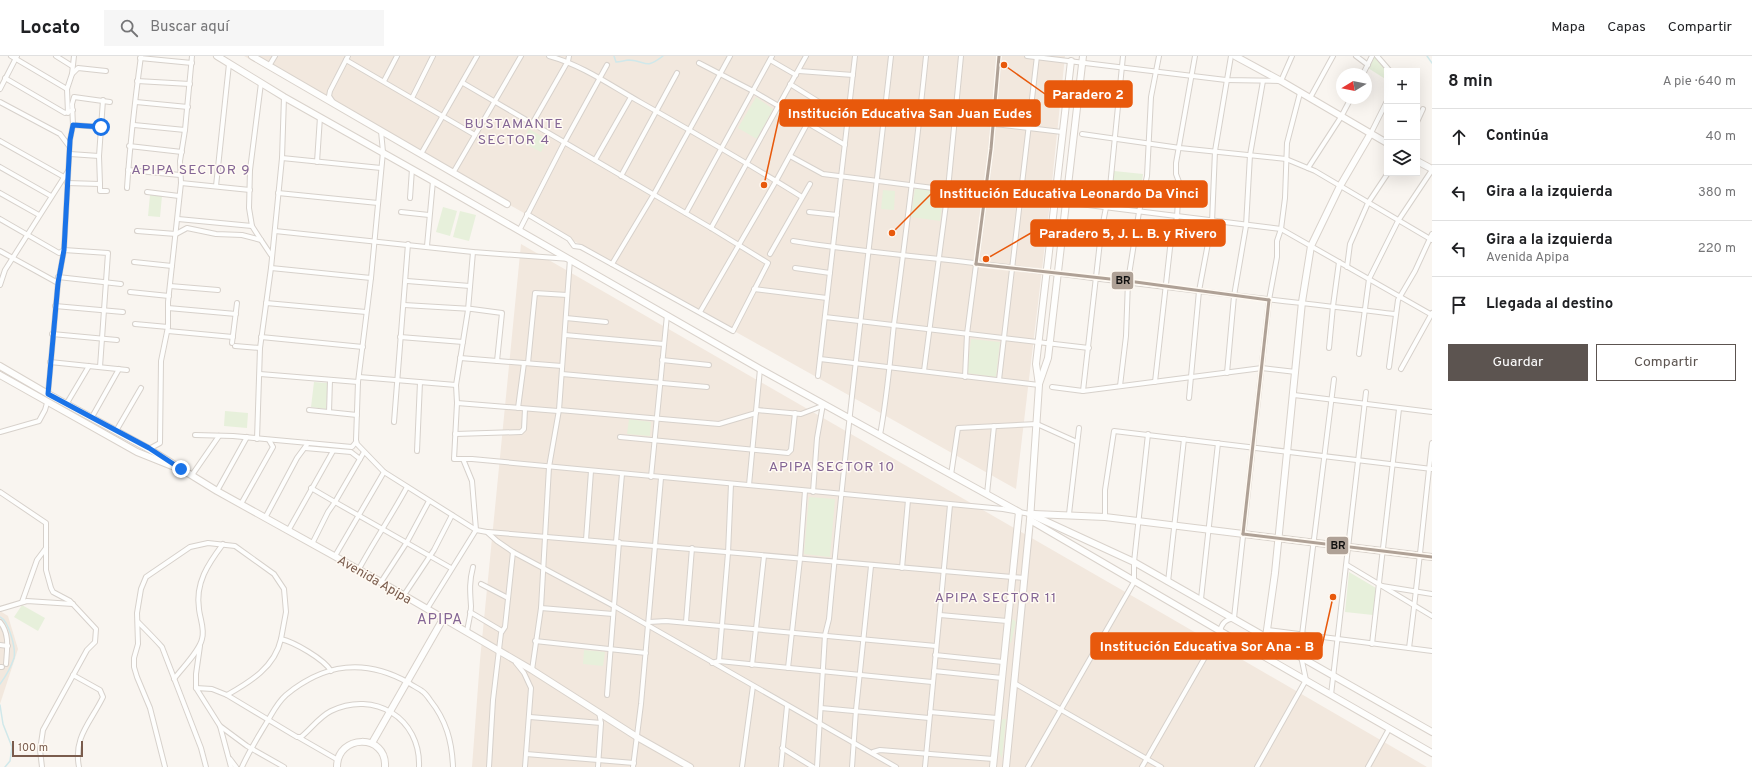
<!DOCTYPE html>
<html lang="es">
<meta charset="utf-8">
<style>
body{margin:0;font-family:Overpass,sans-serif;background:#f6f6f6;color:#202124}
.controls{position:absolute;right:12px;top:12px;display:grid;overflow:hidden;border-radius:0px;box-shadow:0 4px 16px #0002}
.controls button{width:36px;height:36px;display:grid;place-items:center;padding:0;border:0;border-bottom:1px solid #e0e0e0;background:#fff;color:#202124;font:20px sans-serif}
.compass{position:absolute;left:1336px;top:12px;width:36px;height:36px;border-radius:50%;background:#fff;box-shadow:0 4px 16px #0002;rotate:260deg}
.scale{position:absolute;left:12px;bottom:10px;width:71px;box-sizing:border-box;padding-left:4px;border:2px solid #7a5c4d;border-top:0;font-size:11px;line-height:14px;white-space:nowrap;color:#7a5c4d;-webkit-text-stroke:3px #fffaf3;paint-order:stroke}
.stop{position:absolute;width:12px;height:12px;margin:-9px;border:3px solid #1a73e8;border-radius:50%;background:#fff}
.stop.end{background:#1a73e8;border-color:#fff;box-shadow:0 1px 4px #0008}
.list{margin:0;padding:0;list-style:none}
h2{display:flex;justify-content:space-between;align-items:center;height:52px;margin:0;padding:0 16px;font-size:17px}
h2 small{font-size:13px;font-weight:400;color:#757577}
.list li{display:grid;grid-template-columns:26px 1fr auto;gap:12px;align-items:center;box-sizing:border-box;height:56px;padding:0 16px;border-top:1px solid #e0e0e0}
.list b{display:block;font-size:15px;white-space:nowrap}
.list p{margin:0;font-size:13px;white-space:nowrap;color:#757577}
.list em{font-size:13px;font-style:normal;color:#757577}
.actions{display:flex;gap:8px;padding:12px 16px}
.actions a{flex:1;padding:9px 0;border:1px solid #5c5450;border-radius:0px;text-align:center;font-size:14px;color:#5c5450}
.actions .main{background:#5c5450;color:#fff}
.icon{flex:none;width:22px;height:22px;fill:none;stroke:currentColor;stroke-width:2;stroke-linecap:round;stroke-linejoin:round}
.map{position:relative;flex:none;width:1432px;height:711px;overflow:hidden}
header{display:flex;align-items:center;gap:24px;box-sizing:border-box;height:56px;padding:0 20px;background:#fff;border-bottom:1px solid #e0e0e0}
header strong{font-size:19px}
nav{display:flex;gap:22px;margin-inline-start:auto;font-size:14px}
.search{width:280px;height:36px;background:#f6f6f6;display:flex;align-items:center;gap:10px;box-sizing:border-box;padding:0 14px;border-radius:0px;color:#757577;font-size:15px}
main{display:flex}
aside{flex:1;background:#fff}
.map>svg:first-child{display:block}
.residential{fill:#f2e8de}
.green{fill:#e7f0db}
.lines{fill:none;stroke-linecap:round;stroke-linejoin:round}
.stream{stroke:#d0e8ea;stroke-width:1.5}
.street-casing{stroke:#d7d1cb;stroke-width:6}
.secondary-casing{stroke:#d9d2cb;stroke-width:8}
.street{stroke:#fefefd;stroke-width:4}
.secondary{stroke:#fefefd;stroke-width:6}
.bus-1-casing{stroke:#fffaf3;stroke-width:6}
.bus-1{stroke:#afa196;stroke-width:3}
.route{stroke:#1a73e8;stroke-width:5}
.labels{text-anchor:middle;stroke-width:3;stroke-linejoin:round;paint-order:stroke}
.street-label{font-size:13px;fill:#7a5c4d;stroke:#fffaf3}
.neighbourhood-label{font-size:14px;letter-spacing:1px;fill:#846695;stroke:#fffaf3}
.quarter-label{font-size:15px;letter-spacing:1px;fill:#846695;stroke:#fffaf3}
.leader{fill:none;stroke:#e8590c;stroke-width:1.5}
.callout-dot{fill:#e8590c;stroke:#fffaf3;stroke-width:1.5}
.callout{fill:#e8590c;stroke:#e8590c;stroke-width:1.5}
.callout-label{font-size:14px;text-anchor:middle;font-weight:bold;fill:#fff}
.line-badge{stroke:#fffaf3;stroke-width:1.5}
.pale-badge-label{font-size:11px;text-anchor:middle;font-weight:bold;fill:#111}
</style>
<header>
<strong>Locato</strong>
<div class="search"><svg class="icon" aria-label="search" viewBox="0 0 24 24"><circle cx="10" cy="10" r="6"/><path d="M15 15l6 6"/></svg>Buscar aquí</div>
<nav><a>Mapa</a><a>Capas</a><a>Compartir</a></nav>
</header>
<main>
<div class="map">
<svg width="1432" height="711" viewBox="0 0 1432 711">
<rect width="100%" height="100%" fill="#f9f5f0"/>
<g class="residential">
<polygon points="244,0 1065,0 1050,146 1016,433"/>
<polygon points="521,188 1167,560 1427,711 472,711 480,604"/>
<polygon points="0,555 8,560 18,593 0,648"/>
</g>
<g class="green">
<polygon points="1375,0 1387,15 1387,24 1368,12"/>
<polygon points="756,41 773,53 757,83 738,72"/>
<polygon points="529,73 548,84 541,96 522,86"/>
<polygon points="1114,115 1143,118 1138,154 1109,150"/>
<polygon points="915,132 944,136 940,165 911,161"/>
<polygon points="883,134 895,135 894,154 881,153"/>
<polygon points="150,139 162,140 160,161 148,160"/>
<polygon points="443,151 457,155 450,180 436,176"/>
<polygon points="460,155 476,159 469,185 453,181"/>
<polygon points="971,283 1000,286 996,321 967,317"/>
<polygon points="314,326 328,327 326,353 311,351"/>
<polygon points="225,355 248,357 247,372 224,370"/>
<polygon points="629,363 651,366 650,380 627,378"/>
<polygon points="809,441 835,443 830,501 804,498"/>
<polygon points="1349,516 1376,532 1373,559 1345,556"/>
<polygon points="22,549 45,562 38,575 14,561"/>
<polygon points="1013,563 1016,566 1011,587 1008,585 1011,565"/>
<polygon points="584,594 605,596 603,610 583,608"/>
<path d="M 1004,663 L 1006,663 L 1002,702 C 997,697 999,672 1001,664 Z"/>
</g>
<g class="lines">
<g class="stream">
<path d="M 614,0 L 616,6 C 621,6 625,4 629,4 C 647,5 645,14 663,0"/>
<polyline points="1427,0 1432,7"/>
<path d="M 0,561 C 9,565 16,593 14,602 C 11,611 6,620 0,628"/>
<polyline points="0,649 3,668 12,691 10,705 5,711"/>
</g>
<g class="street-casing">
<g id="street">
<polyline points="11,0 67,33"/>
<polyline points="56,0 72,10"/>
<path d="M 549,0 C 582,9 610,29 640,46 C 695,77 749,108 802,141"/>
<polyline points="1027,0 1226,24 1281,25 1292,0"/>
<polyline points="1356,0 1368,9"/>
<polyline points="1377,0 1390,15"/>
<polyline points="140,2 192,7"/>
<polyline points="346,4 475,79"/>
<polyline points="770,4 796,19"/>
<polyline points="699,7 753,35 845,89"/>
<polyline points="269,10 275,0"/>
<polyline points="799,15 853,19"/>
<polyline points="72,18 78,12 106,15"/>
<polyline points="1363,18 1372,0"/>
<polyline points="5,22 65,57 73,54"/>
<polyline points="137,25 190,28"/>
<polyline points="384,25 397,0"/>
<polyline points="463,27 711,172 768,207 733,275 581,191 574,190 569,183 527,158"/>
<polyline points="0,33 17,0"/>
<polyline points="412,42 433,0"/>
<polyline points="1310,42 1333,0"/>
<polyline points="0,46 60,78 69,90"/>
<polyline points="136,46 188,51"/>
<polyline points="333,46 329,40 330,35 348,0"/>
<polyline points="849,51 1062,76"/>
<polyline points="68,57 67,33 72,18 74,0"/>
<polyline points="1417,66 1423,53"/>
<polyline points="532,68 568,5 569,0"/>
<polyline points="73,69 101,71"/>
<polyline points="134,69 185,74"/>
<polyline points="381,75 383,96 371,222 358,326 356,384 357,388 384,416 476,474 487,476 497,485 513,496 614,550 896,711"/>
<polyline points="1371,77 1387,45"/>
<polyline points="1082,78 1180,92 1286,103 1315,115 1432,184"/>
<polyline points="0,85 64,121"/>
<polyline points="129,90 182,96"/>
<polyline points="70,98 99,100"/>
<polyline points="421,98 477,0"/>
<polyline points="790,100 823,118 1020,143"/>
<polyline points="282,102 381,112"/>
<polyline points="595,104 631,41"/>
<polyline points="317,106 320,61"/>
<polyline points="0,111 51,140"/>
<polyline points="1308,112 1341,61 1351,42"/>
<polyline points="128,114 180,119"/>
<polyline points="453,117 521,0"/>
<polyline points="621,120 677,17"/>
<polyline points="67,127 100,128 100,135 107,135"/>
<polyline points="181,127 250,134"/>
<polyline points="100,128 99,100 103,44"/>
<polyline points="216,130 229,8"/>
<path d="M 127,132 C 130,88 135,44 141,0"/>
<polyline points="147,136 179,140"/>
<polyline points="0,137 39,159"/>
<polyline points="278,137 378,147"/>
<polyline points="410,142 412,113"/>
<polyline points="1056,145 1281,173 1432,259"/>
<polyline points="401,156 429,159"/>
<polyline points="809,156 837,159"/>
<polyline points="686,157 772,0"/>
<polyline points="0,163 59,197 64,194 108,197 100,311"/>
<polyline points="178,163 252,170"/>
<polyline points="711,172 806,0"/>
<polyline points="137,175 176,178 187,172 216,178 242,179 261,184 271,199"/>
<polyline points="275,175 473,196 570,203 559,354 549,411 541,552 532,614"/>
<polyline points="519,175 564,87 607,9"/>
<polyline points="261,184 252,170 249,152 250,114 261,27"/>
<path d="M 793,185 C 866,197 940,202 1014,212 C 1141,229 1268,243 1395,258"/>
<polyline points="427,190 433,125"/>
<polyline points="0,195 58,227"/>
<polyline points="473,196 468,254 456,329 457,347 454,403 472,403 1003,453 1030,458"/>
<polyline points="770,198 810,128"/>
<polyline points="134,206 172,210"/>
<polyline points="612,208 654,138 730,0"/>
<polyline points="1347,211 1350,188 1368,147 1388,117"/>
<polyline points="271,212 371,222"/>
<polyline points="795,212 830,217"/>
<polyline points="58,221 121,228"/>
<polyline points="407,225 470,230"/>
<polyline points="0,229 5,214 68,115"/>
<polyline points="170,230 218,234"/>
<polyline points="754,233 827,242"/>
<polyline points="130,236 169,240"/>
<polyline points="266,247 366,256"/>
<polyline points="404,249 472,253 502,257 497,305"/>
<polyline points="55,250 123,256"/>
<polyline points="168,252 236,258"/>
<polyline points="700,256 776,125 819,46 790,28"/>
<polyline points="825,261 1089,292"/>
<polyline points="566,262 606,266"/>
<polyline points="135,268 168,271"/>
<polyline points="168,275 233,281"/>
<polyline points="52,278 117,284"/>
<polyline points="565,279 664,288"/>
<polyline points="261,281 363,291"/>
<polyline points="400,281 463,286"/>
<polyline points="232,287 237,247"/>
<polyline points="235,290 260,292"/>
<polyline points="1329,292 1333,250 1339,206"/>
<polyline points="1359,298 1369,223 1398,165 1432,114"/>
<polyline points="460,302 562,310"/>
<polyline points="820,303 1039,329"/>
<polyline points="662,304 709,309"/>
<polyline points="50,306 127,314"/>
<polyline points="528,307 535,237 567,239"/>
<polyline points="1389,311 1398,244 1415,215 1432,178"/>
<polyline points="1401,313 1432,257"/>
<polyline points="924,315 948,133 961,0"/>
<polyline points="1227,317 1234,240 1246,170 1250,99 1263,25"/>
<polyline points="260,318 358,326"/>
<polyline points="562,318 707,331"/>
<polyline points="818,320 855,0"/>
<polyline points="359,321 456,329"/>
<polyline points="965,321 967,278 991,93 999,0"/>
<polyline points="999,324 1037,0"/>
<polyline points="1155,326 1170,192 1177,161 1179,126 1176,118 1176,107 1195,0"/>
<polyline points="1120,330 1126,280 1128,225 1139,156 1147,120 1151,41 1159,0"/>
<polyline points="1052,331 1083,335 1262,312 1296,316"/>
<polyline points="1083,335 1101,177 1110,131 1123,0"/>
<polyline points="48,338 58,227 64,194 70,84 73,69 72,48 74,41 110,46"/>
<polyline points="1294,339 1432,356"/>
<polyline points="1189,342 1199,235 1212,166 1215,95 1231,0"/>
<polyline points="67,347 89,310"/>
<polyline points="457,347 558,355"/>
<polyline points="518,352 524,307"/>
<polyline points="309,354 357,359"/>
<polyline points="559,354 719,368 756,357"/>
<polyline points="757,354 801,358 822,350"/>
<polyline points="329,356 330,324"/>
<polyline points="92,361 119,313"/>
<polyline points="394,366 408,188"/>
<polyline points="116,375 141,332"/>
<polyline points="0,376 39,365 45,354 47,347"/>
<polyline points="455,378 521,376 524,373 525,353"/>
<polyline points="195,379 233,380 352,391 356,386"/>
<path d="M 880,379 C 887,342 890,305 894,268 C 906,178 917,89 926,0"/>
<polyline points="620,381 788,397 791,394 795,357"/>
<polyline points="257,383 260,292 271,212 282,102 284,41"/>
<polyline points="305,392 351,396 360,403"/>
<polyline points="149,393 160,387 161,305 168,271 168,246 181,127 180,105 185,74 192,0"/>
<polyline points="417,395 420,326"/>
<polyline points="364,396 335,446 451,512"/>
<polyline points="192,419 219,380"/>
<polyline points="951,419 958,372 1037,368 1077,386"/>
<polyline points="651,421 667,259"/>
<polyline points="749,429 760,313"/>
<polyline points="311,432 335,446 328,456 312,488"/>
<polyline points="217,435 247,381"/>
<polyline points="0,436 46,467 46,514 51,532 53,536 70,545 96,573 95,586 87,594 43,674 40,694 42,711"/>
<polyline points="813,436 817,382 823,348"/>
<polyline points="987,438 994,370"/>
<polyline points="241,448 273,391 269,384"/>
<polyline points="1069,458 1079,372"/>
<polyline points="1105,461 1105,434 1114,375 1432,413"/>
<polyline points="265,462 297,402 308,387"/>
<polyline points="288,475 333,395"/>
<path d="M 488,476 C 667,490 845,507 1024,522"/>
<polyline points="586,484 591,415"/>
<polyline points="616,486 622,418"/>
<polyline points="335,500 384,416"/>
<polyline points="1347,509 1432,560"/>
<polyline points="902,512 908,444"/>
<path d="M 359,513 C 374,485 392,459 407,431"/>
<polyline points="381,526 407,486 429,445"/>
<polyline points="1168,526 1184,383"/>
<polyline points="481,528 508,542"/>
<polyline points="1382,530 1432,538"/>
<polyline points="404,539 434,494 452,459"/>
<polyline points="1201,543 1218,387"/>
<polyline points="22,546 37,504 46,492"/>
<polyline points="541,552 613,558"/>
<polyline points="0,553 27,545 73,548"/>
<polyline points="427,553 476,474 472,425 463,403"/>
<polyline points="470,556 502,575"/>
<polyline points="940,559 1007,565"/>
<path d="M 0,566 C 10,578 7,593 6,608"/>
<path d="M 138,566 C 146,574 154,582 162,591 L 201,692 L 206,711"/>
<polyline points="649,566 666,565 936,590"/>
<polyline points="686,566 692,492"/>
<polyline points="1268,574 1432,595"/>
<path d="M 467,576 C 468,568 471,558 471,550 C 470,536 469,526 473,511"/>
<polyline points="535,585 646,597"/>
<polyline points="1372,588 1399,353"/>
<polyline points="0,589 8,590"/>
<path d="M 1409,592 C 1418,524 1424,455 1432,387"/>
<polyline points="935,599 1003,606"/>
<polyline points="719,605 728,497 731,428"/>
<polyline points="516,607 524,617 531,632 525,711"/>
<polyline points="712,607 719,605 932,626"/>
<polyline points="752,609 764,500"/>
<polyline points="0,611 2,611"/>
<polyline points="788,612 800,503 805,435"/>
<polyline points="934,615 1002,622"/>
<path d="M 73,619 L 100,634 L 103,641 C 91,666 73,681 79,711"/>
<path d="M 174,623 C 182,612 199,596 202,583 C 205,573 200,563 199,553 C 195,527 208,508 223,488"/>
<polyline points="1014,627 1161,711"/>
<polyline points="196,632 196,618 200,590"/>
<path d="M 227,639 L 297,681 L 301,681 C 311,673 319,661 331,655 C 374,634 421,662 419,711"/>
<polyline points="607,639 619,486"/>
<polyline points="1331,639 1366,336"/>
<polyline points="821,652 929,662"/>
<polyline points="930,656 997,662"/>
<polyline points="530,661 601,667"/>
<polyline points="220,670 247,690 284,711"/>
<polyline points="298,681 338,704"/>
<polyline points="782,692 813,711"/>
<polyline points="873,696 880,694 993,703"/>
<polyline points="526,698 634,707"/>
<polyline points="230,703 236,711"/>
<polyline points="165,711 150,652 137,621 134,611 134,602 138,588 137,557 141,533 146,521 190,491 208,487 235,490 274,518 284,533 286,556 281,583"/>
<path d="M 231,711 L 220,670 L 196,632 L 212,633 L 227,639 C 250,626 275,611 281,583 C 294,586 324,603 331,615"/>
<path d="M 242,711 C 249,695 258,681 267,666 C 273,656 277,647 286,639 C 325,607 365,602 409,627 C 413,630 418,632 422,635 C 425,637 428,641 430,644 C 446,664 452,685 453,711"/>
<polyline points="489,711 493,644 501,577 505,571 513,496"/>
<polyline points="598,711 601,667 599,656"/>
<polyline points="633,711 641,648 661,422"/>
<polyline points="742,711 753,630"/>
<polyline points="781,711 787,650"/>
<path d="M 817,711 L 825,579 L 829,563 C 846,375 870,188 891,0"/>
<polyline points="852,711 856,654 871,510"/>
<polyline points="925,711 950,449"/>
<polyline points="1028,711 1134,526 1134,506 1148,378"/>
<path d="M 1142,711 L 1220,575 C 1222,567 1225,564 1234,562 L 1269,244 L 1277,201 L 1277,185 L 1281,173 L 1285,142 L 1287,87 L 1300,37"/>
<polyline points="1257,711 1306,624 1301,600 1302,579 1334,323"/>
<polyline points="1368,711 1389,673"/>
</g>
</g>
<g class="secondary-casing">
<g id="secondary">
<polyline points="217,0 284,41 433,125 760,313 1019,456 993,711"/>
<polyline points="252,0 507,148"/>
<polyline points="1235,0 1281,25 1387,87"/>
<polyline points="1417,105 1432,113"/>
<polyline points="0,310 48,338 149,393 217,435 381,526 532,614 637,681 690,711"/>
<polyline points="0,319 137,396 172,410"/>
<polyline points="1039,328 1048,302 1083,0"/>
<polyline points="1030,458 1134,506 1432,676"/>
<polyline points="1034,458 1105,461 1432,501"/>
<polyline points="1030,464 1220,575 1432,697"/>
<polyline points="1266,581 1275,517 1302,246 1311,190 1340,130 1371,77"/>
<polyline points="372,687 443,563"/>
<path d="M 337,711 C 337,678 387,677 385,711"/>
<polyline points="1006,711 1030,464 1039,329 1036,308 1071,5"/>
</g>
</g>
<use href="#street" class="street"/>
<use href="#secondary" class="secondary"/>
<g class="bus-1-casing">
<g id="bus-1">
<polyline points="976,208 1128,225 1269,244"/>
<polyline points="976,208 991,93 999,0"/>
<polyline points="1243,478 1269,244"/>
<polyline points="1243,478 1432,501"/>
</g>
</g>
<use href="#bus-1" class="bus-1"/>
</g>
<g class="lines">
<polyline class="route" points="101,71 73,69 70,84 64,194 58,227 48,338 149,392 181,413"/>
</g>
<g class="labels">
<g class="street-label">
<text transform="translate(375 523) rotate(30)" y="5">Avenida Apipa</text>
</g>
<g class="neighbourhood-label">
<text x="514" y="72">BUSTAMANTE<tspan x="514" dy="16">SECTOR 4</tspan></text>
<text x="191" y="118">APIPA SECTOR 9</text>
<text x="832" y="415">APIPA SECTOR 10</text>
<text x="996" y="546">APIPA SECTOR 11</text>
</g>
<g class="quarter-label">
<text x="440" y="568">APIPA</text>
</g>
</g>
<path class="leader" d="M1004 9L1045 38M764 129L780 57M892 177L931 138M986 203L1031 177M1333 541L1322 590"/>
<g class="callout-dot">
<circle cx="1004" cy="9" r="4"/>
<circle cx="764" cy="129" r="4"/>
<circle cx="892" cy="177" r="4"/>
<circle cx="986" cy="203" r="4"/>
<circle cx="1333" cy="541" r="4"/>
</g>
<g class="callout">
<rect x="1045" y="25" width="87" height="26" rx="4"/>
<rect x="780" y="44" width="260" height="26" rx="4"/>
<rect x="931" y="125" width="276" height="26" rx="4"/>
<rect x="1031" y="164" width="194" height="26" rx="4"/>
<rect x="1091" y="577" width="231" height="26" rx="4"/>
</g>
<g class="callout-label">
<text x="1088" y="43">Paradero 2</text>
<text x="910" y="62">Institución Educativa San Juan Eudes</text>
<text x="1069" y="142">Institución Educativa Leonardo Da Vinci</text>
<text x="1128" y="182">Paradero 5, J. L. B. y Rivero</text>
<text x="1207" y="595">Institución Educativa Sor Ana - B</text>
</g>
<g class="line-badge">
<rect x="1111" y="215" width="23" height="19" rx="4" fill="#afa196"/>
<rect x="1326" y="480" width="23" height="19" rx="4" fill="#afa196"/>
</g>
<g class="pale-badge-label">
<text x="1123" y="228">BR</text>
<text x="1338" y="493">BR</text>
</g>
</svg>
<div class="controls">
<button>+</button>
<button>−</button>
<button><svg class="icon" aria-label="layers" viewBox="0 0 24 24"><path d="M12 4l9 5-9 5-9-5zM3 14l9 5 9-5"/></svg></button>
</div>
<svg class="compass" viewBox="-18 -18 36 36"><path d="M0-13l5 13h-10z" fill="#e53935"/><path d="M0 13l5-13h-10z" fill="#757577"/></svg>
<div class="scale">100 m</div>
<div class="stop" style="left:101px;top:71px"></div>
<div class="stop end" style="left:181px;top:413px"></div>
</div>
<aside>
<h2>8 min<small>A pie · 640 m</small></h2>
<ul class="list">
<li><svg class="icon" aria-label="ahead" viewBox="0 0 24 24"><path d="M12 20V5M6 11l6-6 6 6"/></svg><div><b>Continúa</b></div><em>40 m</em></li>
<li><svg class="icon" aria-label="left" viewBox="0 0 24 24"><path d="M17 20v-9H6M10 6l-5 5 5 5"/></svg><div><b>Gira a la izquierda</b></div><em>380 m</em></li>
<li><svg class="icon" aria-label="left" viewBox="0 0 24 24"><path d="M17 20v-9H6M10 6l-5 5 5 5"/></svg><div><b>Gira a la izquierda</b><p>Avenida Apipa</p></div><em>220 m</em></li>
<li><svg class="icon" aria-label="arrive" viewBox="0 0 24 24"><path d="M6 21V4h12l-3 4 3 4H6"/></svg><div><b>Llegada al destino</b></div></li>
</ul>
<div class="actions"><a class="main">Guardar</a><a>Compartir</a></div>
</aside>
</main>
